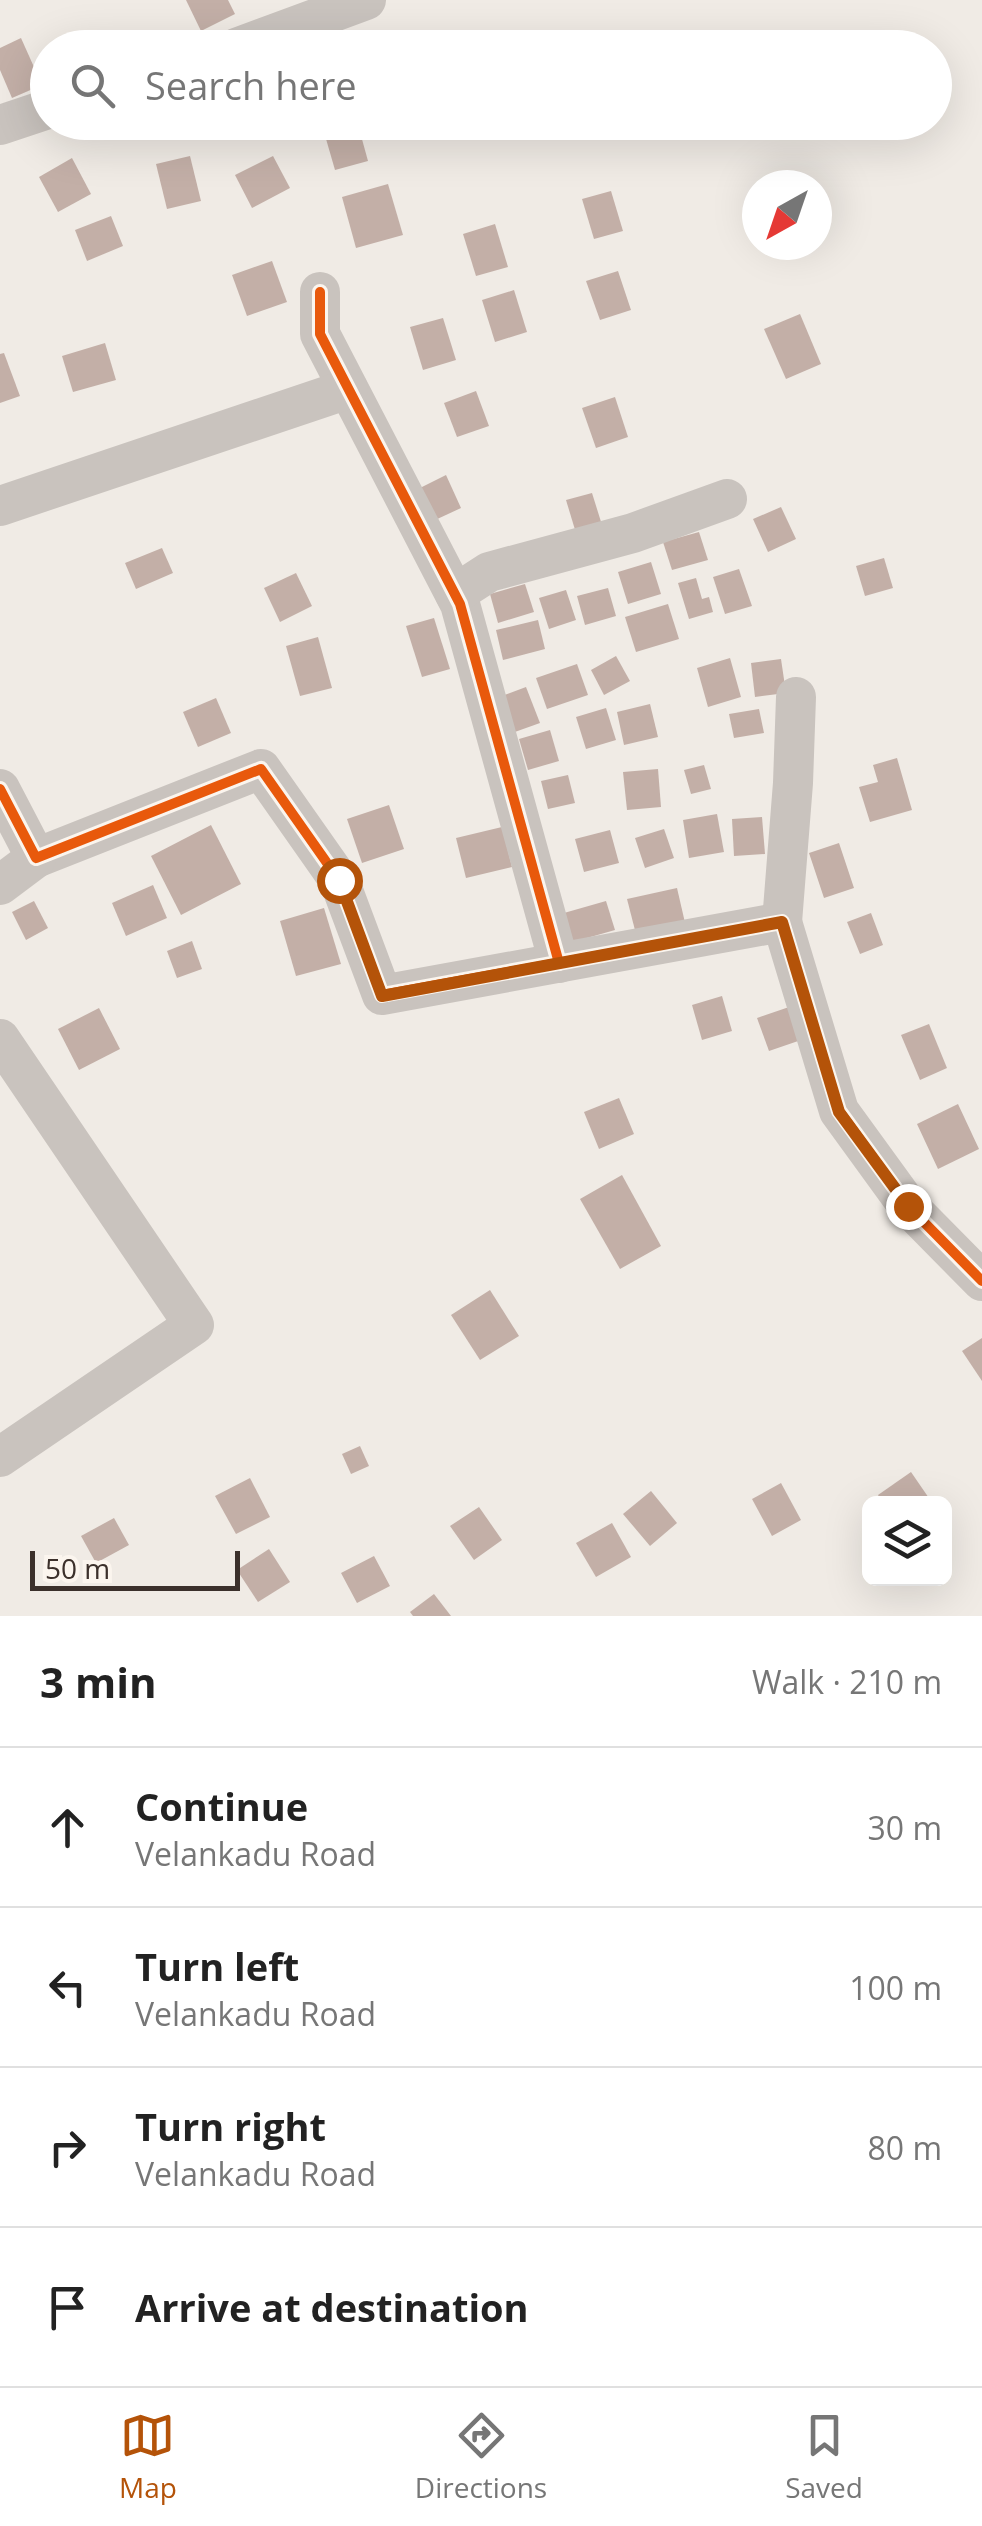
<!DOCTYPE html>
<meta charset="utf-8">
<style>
body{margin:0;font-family:"Open Sans",sans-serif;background:#f6f6f6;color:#222}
.controls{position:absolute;right:30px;bottom:30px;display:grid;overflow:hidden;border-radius:15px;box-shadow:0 10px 40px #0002}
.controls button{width:90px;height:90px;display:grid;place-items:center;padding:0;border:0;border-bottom:2px solid #e0e0e0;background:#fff;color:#222;font:50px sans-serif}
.compass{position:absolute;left:742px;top:170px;width:90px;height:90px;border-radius:50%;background:#fff;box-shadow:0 10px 40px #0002;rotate:220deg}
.scale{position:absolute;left:30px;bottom:25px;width:210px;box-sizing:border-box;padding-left:10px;border:5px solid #3b302b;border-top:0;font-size:28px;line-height:35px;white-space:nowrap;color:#3b302b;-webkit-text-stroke:8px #fbf5ee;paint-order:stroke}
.stop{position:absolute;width:30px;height:30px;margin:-22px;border:8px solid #b45309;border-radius:50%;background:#fff}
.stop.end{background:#b45309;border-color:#fff;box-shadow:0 2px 10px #0008}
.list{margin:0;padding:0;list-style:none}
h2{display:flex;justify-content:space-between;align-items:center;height:130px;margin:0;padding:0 40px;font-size:42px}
h2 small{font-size:32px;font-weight:400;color:#767676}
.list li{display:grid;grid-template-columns:65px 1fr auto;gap:30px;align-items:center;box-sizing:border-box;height:160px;padding:0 40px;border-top:2px solid #e0e0e0}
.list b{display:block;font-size:38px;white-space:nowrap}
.list p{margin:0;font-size:32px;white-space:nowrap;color:#767676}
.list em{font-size:32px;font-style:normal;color:#767676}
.icon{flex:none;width:55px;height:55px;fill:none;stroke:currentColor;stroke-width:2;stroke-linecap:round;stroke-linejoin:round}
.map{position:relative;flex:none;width:982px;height:1616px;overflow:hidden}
.search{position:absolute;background:#fff;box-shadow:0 10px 40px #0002;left:30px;right:30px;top:30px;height:110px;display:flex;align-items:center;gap:25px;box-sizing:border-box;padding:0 35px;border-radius:55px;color:#767676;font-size:38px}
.sheet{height:770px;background:#fff}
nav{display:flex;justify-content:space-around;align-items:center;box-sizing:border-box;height:140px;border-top:2px solid #e0e0e0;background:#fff;font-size:28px;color:#767676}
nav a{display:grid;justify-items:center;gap:5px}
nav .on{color:#b45309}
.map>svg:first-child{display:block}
.building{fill:#c3afa7}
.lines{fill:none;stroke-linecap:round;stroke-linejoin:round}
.minor{stroke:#c9c3be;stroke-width:40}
.cycleway-casing{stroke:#fbf5ee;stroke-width:16}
.cycleway{stroke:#e8590c;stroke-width:10}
.route{stroke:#b45309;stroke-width:12}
</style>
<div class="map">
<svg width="982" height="1616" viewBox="0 0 982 1616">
<rect width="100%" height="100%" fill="#f0ebe5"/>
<g class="building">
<polygon points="186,0 228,0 235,14 201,31"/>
<polygon points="21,38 42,85 12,98 0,70 0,48"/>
<polygon points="324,132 360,132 368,161 335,170"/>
<polygon points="190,156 201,201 167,209 156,164"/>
<polygon points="273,156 290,188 252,208 235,175"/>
<polygon points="72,158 91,194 58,212 39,177"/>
<polygon points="388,184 403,235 356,248 342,197"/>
<polygon points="611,191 623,231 594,239 582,199"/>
<polygon points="111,216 123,246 87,261 75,230"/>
<polygon points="495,224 508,267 476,276 463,234"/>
<polygon points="272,261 287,302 247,316 232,275"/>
<polygon points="618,271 631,310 600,320 586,281"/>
<polygon points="514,290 527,332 495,342 482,300"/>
<polygon points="800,314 821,364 786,379 764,329"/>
<polygon points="443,318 456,360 423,370 410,327"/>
<polygon points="105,343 116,380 73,392 62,356"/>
<polygon points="4,353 20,396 0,403 0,354"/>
<polygon points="476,391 489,426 457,437 444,403"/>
<polygon points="615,397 628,437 596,448 582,408"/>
<polygon points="446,475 461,508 433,521 418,489"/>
<polygon points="592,493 602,525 576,533 566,500"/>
<polygon points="781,507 796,539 768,552 753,519"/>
<polygon points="699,532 708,560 672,570 663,542"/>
<polygon points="162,548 173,573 136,589 125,563"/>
<polygon points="884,558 893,588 865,596 856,566"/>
<polygon points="651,562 661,594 628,604 618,572"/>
<polygon points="739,569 752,606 725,614 713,577"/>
<polygon points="296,573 312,606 280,622 264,588"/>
<polygon points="696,578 702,599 709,597 713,612 689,619 678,583"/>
<polygon points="525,584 534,612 498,623 490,594"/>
<polygon points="608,588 616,616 585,625 577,596"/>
<polygon points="566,590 576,620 549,629 539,598"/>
<polygon points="668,604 679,639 636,652 625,617"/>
<polygon points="434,618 450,669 422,677 406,626"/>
<polygon points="538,620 545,649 503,660 496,630"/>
<polygon points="318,637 332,688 300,696 286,646"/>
<polygon points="616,656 630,681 604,695 591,670"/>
<polygon points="730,658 741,697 708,707 697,668"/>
<polygon points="781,659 786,693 755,697 751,663"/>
<polygon points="577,664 588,695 547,709 536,678"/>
<polygon points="526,687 540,723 512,733 499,697"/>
<polygon points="216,698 231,733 198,747 183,712"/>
<polygon points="650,704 658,737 624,745 617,712"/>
<polygon points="606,708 616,740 586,749 576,717"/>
<polygon points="759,709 764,733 734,738 729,714"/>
<polygon points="550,730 559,761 528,770 519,739"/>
<polygon points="897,758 912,810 870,822 859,787 878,782 873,765"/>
<polygon points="704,765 711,789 691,794 684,770"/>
<polygon points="658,769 661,807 627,810 623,772"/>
<polygon points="568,775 575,803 548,809 541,781"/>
<polygon points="389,805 404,849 362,863 347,819"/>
<polygon points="717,814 724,852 689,858 683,820"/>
<polygon points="762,817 765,854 734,856 732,819"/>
<polygon points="211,825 241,884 181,915 151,856"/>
<polygon points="502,827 512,867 466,878 456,838"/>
<polygon points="664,829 674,858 645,868 635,838"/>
<polygon points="610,830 619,863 584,872 575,839"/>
<polygon points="839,843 854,888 824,898 809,853"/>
<polygon points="153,885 167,918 126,936 112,903"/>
<polygon points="677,888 686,927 637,938 627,899"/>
<polygon points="34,901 48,928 26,940 12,912"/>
<polygon points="606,901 615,930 566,944 557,915"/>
<polygon points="324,908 341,964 296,976 280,921"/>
<polygon points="871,913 883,945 860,954 847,922"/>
<polygon points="192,941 202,969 177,978 167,951"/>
<polygon points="722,996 732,1031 702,1040 692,1005"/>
<polygon points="792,1006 804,1039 769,1051 757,1018"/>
<polygon points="99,1008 120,1049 79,1070 58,1029"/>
<polygon points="929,1024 947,1068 920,1080 901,1035"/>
<polygon points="619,1098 634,1134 599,1149 584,1112"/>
<polygon points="958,1104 979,1149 938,1169 917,1124"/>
<polygon points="622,1175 661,1246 620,1269 580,1199"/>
<polygon points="490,1290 519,1336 480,1360 451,1315"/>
<polygon points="982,1338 982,1381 962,1351"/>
<polygon points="360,1446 369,1466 351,1474 342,1454"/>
<polygon points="911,1472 933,1504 883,1504 878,1495"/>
<polygon points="250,1478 270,1517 236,1534 215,1496"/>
<polygon points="781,1483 801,1520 772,1536 752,1499"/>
<polygon points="651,1491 677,1523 650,1546 623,1514"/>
<polygon points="479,1507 502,1540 474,1560 450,1526"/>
<polygon points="114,1518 129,1545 96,1563 81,1536"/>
<polygon points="612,1523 631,1557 596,1577 576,1543"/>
<polygon points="269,1549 290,1582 258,1602 237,1570"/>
<polygon points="374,1556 390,1586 357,1603 341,1573"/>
<polygon points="434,1594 451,1616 413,1616 410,1612"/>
</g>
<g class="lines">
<g class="minor">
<polyline points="236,48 366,0"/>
<polyline points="0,125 48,109"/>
<polyline points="320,292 320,334 460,604 559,963"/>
<polyline points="0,506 348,389"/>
<polyline points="455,594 489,572 633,533 727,499"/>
<polyline points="0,789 36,858 261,769 339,880 382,995 782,922 839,1111 908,1206 982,1281"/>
<polyline points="0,885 36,858"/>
<polyline points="782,922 793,783 796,697"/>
<polyline points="0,1039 194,1325 0,1457"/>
</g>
<g class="cycleway-casing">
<g id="cycleway">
<polyline points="320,292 320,334 460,604 559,963"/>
<polyline points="0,789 36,858 261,769 339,880 382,995 782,922 839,1111 908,1206 982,1281"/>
</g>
</g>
<use href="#cycleway" class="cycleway"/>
</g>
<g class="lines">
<polyline class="route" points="339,880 382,996 782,922 839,1112 908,1206"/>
</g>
</svg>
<div class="controls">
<button><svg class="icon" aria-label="layers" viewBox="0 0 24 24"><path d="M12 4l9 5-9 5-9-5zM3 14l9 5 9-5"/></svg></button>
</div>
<svg class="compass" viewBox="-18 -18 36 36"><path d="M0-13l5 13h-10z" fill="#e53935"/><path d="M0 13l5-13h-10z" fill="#767676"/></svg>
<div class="scale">50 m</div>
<div class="stop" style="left:339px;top:880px"></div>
<div class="stop end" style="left:908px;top:1206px"></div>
<div class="search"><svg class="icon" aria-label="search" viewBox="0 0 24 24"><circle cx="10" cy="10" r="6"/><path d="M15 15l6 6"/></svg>Search here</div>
</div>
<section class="sheet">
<h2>3 min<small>Walk · 210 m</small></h2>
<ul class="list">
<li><svg class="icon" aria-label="ahead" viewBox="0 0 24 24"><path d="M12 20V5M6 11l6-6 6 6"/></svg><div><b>Continue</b><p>Velankadu Road</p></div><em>30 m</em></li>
<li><svg class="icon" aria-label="left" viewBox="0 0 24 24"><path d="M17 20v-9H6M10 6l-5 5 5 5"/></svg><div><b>Turn left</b><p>Velankadu Road</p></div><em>100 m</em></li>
<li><svg class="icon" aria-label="right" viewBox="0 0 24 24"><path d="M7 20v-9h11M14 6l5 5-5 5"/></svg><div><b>Turn right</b><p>Velankadu Road</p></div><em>80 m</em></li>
<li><svg class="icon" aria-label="arrive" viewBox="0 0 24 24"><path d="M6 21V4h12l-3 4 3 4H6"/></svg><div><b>Arrive at destination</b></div></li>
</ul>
</section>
<nav>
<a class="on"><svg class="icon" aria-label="map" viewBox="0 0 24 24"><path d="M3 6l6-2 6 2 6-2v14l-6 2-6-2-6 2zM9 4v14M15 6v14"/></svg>Map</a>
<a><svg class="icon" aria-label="directions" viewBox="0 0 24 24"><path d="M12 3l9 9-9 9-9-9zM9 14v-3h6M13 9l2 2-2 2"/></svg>Directions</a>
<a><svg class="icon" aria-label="saved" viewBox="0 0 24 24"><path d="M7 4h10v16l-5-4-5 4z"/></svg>Saved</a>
</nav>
